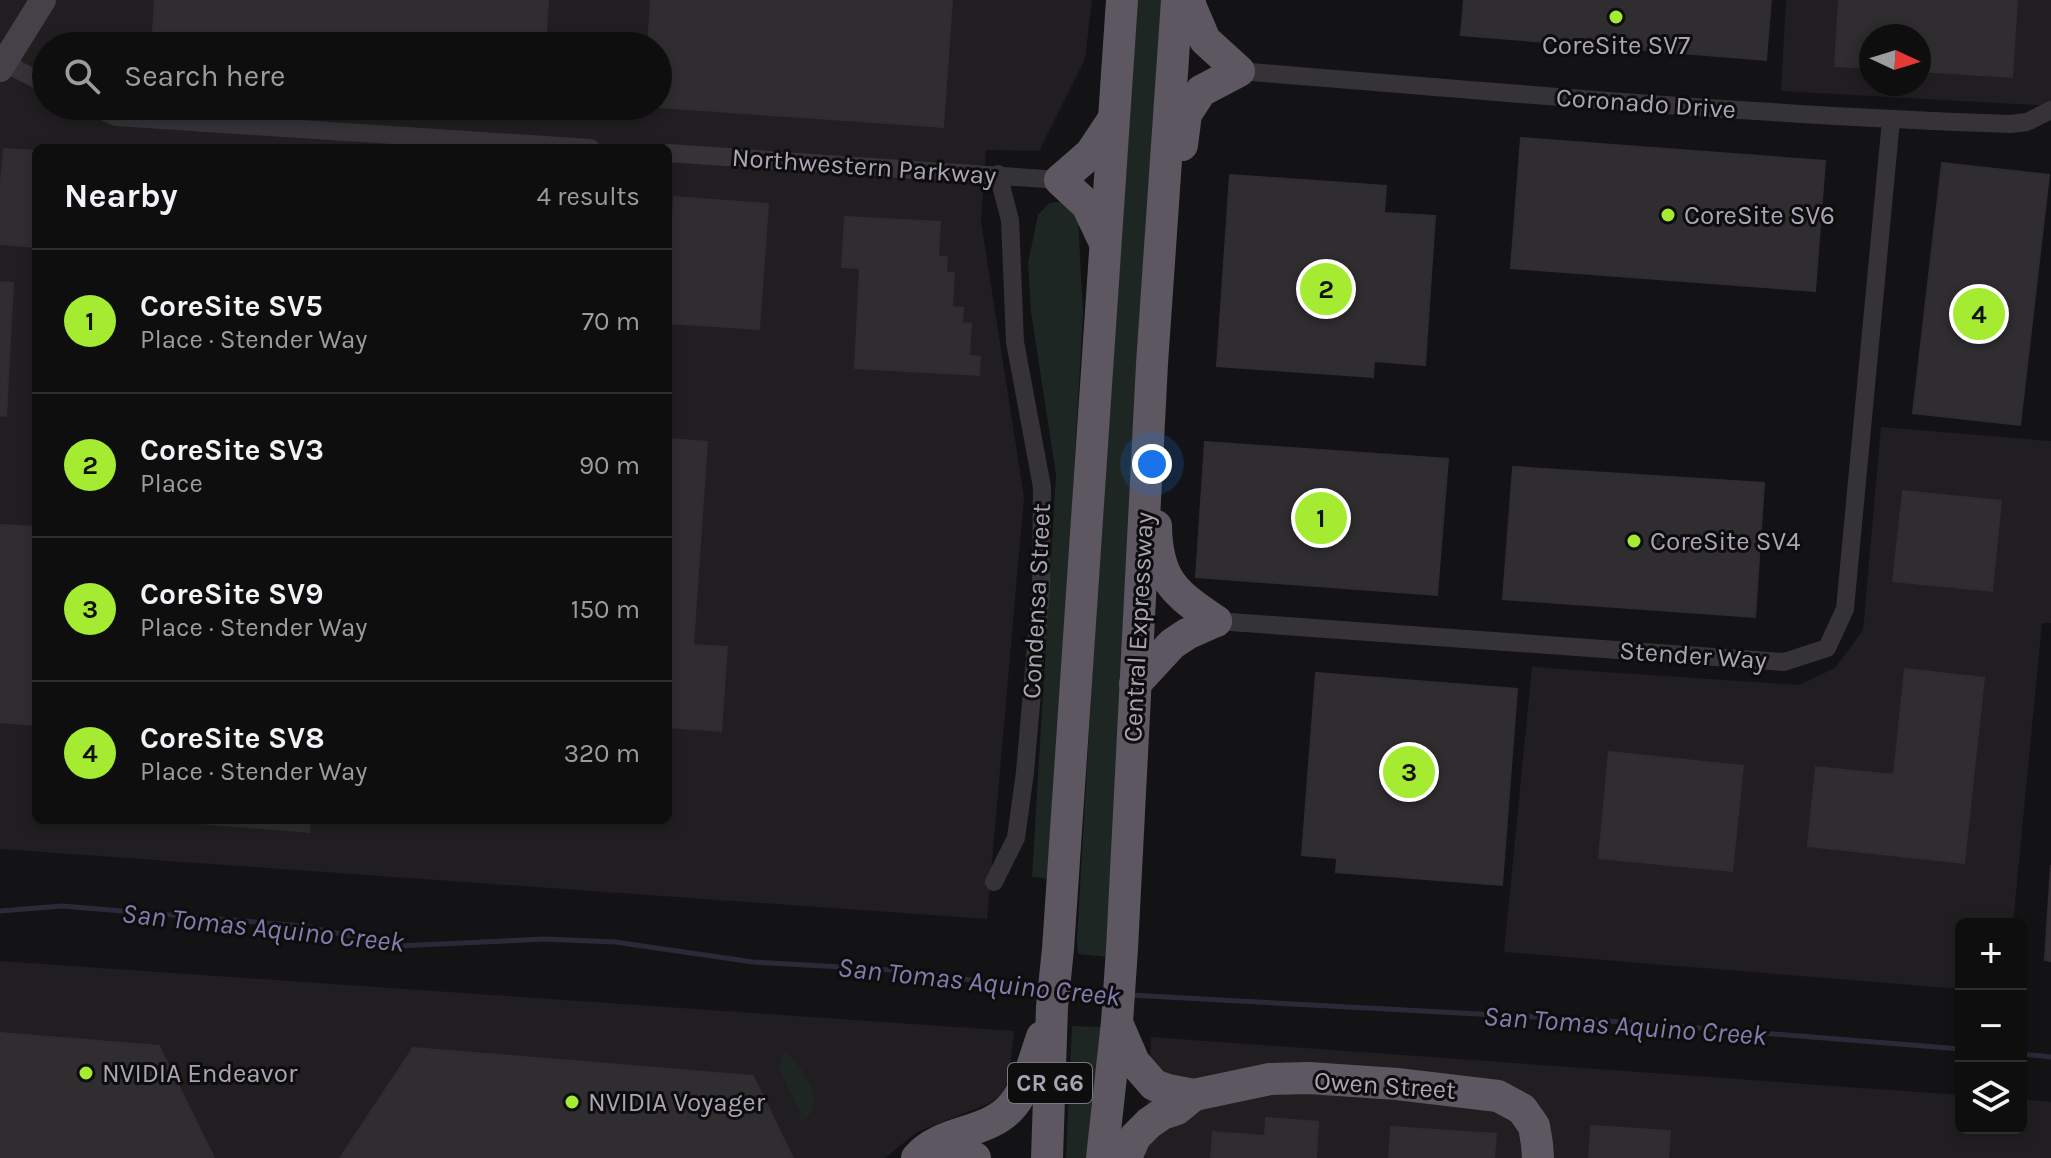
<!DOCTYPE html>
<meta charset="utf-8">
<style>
body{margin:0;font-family:Karla,sans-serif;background:#1c1c1d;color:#f1f3f6}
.controls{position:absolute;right:24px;bottom:24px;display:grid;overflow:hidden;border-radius:12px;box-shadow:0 4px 12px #0003}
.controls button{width:72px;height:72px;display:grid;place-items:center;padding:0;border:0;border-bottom:2px solid #2e2e2f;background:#0e0e0f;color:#f1f3f6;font:40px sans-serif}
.compass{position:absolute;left:1859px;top:24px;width:72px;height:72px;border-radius:50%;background:#0e0e0f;box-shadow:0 4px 12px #0003;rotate:94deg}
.you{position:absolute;left:1152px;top:464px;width:28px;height:28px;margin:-20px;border:6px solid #fff;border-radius:50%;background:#1a73e8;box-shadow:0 0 0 12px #1a73e833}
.badge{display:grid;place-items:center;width:52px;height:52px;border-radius:50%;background:#a4eb32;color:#111;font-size:26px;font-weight:700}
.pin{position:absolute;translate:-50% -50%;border:4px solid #fff;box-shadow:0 2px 8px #0006}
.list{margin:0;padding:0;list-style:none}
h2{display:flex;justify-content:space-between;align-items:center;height:104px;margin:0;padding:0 32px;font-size:34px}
h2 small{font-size:26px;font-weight:400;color:#9b9c9e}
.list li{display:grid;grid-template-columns:52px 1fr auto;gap:24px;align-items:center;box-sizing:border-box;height:144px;padding:0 32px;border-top:2px solid #2e2e2f}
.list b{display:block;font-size:30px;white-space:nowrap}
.list p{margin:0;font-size:26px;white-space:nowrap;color:#9b9c9e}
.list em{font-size:26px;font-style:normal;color:#9b9c9e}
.icon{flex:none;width:44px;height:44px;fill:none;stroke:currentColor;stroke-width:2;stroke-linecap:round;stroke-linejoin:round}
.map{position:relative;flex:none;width:2051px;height:1158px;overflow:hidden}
.search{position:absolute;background:#0e0e0f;box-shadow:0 4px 12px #0003;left:32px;top:32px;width:640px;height:88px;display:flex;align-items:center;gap:20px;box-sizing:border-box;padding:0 28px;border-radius:44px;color:#9b9c9e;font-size:30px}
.panel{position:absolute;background:#0e0e0f;box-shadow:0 4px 12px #0003;left:32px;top:144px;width:640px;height:680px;border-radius:12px}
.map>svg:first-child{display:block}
.built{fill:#201e20;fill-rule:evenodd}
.green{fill:#1e2624}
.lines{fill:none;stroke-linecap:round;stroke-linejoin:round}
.stream{stroke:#2b2937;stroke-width:5}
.building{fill:#2f2d30;stroke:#2f2c2f;stroke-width:2}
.minor{stroke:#363338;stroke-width:18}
.secondary{stroke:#454148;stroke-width:26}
.trunk{stroke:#5c5760;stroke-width:32}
.poi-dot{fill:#a4eb32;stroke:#0e0d0e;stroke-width:3}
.labels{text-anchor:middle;stroke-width:6;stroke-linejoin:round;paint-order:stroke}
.shield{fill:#0e0d0e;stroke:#7b7782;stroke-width:2}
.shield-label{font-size:24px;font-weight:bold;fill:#aaa4b4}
.poi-label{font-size:26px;fill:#aaa4b4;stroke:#0e0d0e;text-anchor:start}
.street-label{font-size:26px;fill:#aaa4b4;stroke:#0e0d0e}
.water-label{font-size:28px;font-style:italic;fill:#857bae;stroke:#0e0d0e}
</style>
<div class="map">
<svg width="2051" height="1158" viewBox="0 0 2051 1158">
<rect width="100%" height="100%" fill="#131214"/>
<g class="built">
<path d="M 0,0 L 1092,0 L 1085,59 L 1039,151 L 986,150 L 981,221 L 1024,497 L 987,919 L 0,849 ZM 46,46 L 658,46 L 658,106 L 46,106 ZM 36,148 L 668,148 L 668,820 L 36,820 Z"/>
<path d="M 1786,0 L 2051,0 L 2051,106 L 1781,91 ZM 1871,36 L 1919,36 L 1919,84 L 1871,84 Z"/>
<polygon points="1881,427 2051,441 2051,623 2042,623 2013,924 1961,924 1961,989 1504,952 1532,667 1799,685 1835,668 1863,630"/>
<polygon points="0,961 1014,1031 1009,1077 1003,1094 988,1104 917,1132 885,1158 0,1158"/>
<polygon points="1151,1037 1961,1095 1961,1128 2021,1128 2021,1099 2051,1102 2051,1158 1145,1158"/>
</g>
<g class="green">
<polygon points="1131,0 1164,0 1108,957 1078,954 1077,941"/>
<polygon points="1066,201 1078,217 1083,314 1051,879 1032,877 1056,475 1031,312 1028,263 1038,215 1049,203"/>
<polygon points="1072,1026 1102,1027 1090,1158 1066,1158"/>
<path d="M 784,1053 C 798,1060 820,1092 813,1108 C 811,1115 805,1118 799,1121 L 801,1114 L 779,1068 Z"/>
</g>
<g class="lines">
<g class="stream">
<polyline points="0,911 62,906 303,926 398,946 544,939 615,942 753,962 911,971 1017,987 1044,990"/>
<polyline points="1066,991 1108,995"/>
<polyline points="1130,995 1625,1022 1961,1049"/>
<polyline points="2021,1054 2051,1057"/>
</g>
</g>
<g class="building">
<polygon points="155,0 548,0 545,46 152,46"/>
<polygon points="651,0 952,0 943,127 645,106 658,106 658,46 648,46"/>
<polygon points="1464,0 1771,0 1766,60 1461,35"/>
<polygon points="1839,0 2017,0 2012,77 1919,71 1919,36 1871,36 1871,68 1835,66"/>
<polygon points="1521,138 1825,161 1815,291 1511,268"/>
<polygon points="4,149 36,151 36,247 0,244 0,191"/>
<polygon points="1942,163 2049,175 2020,425 1913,413"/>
<polygon points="1230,175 1386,186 1384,213 1435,216 1425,365 1374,361 1373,377 1217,366"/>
<polygon points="674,197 768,204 759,329 668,323 668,282"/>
<polygon points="845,217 940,222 938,257 947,257 946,273 954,273 952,307 963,308 962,323 971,324 969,356 980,357 979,375 855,368 860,268 842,267"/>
<polygon points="0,282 13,283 6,416 0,415"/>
<polygon points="668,439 707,442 693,645 727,647 721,731 668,727"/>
<polygon points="1205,442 1448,459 1437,595 1196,577"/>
<polygon points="1513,467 1764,483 1755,617 1503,599"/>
<polygon points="1903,491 2001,501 1992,591 1893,581"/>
<polygon points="0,525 36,527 36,725 0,722"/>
<polygon points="1905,669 1984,678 1964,863 1808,846 1816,767 1894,775"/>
<polygon points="1316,673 1517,689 1502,885 1336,872 1337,858 1302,855"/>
<polygon points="1609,752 1743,766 1732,871 1599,858"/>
<polygon points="162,820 310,820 309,832"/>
<polygon points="2051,865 2051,961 2045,960"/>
<polygon points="0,1033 159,1046 214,1158 0,1158"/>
<polygon points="413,1048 753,1076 793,1158 340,1158"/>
<polygon points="1266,1118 1318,1122 1316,1158 1211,1158 1213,1132 1265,1136"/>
<polygon points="1591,1126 1670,1131 1668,1158 1589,1158"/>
<polygon points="1391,1127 1496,1134 1494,1158 1389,1158"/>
</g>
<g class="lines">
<g class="minor">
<polyline points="4,63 46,84"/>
<path d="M 1239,71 C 1496,92 1753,115 2011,124 L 2027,122 L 2051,110"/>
<polyline points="92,106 116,117 591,148"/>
<polyline points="668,153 1060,180"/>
<polyline points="1216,621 1784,662 1827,648 1845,609 1891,120"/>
<polyline points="994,882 1016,838 1025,772 1041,590 1042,487 1015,342 1010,220 998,174"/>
</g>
<polyline class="secondary" points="0,69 43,0"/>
<g class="trunk">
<polyline points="1182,145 1186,114 1201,91 1239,71 1205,40 1190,5 1190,0"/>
<polyline points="1104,241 1087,205 1060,180 1091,153 1113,120"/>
<path d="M 1156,526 C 1157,579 1174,593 1216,621"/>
<polyline points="1135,684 1172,644 1187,634 1216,621"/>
<polyline points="1118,1025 1134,1062 1154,1085 1168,1090 1194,1095 1270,1079 1309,1078 1397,1084 1498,1096 1522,1109 1534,1126 1537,1144 1538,1158"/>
<path d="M 917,1158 C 941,1129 989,1135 1013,1105 C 1028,1087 1034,1059 1042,1037"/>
<polyline points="948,1158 954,1156 975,1158"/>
<polyline points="1047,1158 1052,1007 1058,949 1122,0"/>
<polyline points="1102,1158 1117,1022 1122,949 1152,364 1177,0"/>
<polyline points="1126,1158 1135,1137 1149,1123 1162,1114 1177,1109 1194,1095"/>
</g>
</g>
<g class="poi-dot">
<circle cx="1616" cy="17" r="8"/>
<circle cx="1668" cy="215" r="8"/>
<circle cx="1634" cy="541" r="8"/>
<circle cx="86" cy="1073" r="8"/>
<circle cx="572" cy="1102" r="8"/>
</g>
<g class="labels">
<rect class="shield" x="1008" y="1063" width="84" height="40" rx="6"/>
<g class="shield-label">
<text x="1050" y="1091">CR G6</text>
</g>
<g class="poi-label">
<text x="1616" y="54" text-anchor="middle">CoreSite SV7</text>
<text x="1684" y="224">CoreSite SV6</text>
<text x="1650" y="550">CoreSite SV4</text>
<text x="102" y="1082">NVIDIA Endeavor</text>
<text x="588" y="1111">NVIDIA Voyager</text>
</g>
<g class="street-label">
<text transform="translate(1646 103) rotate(4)" y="9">Coronado Drive</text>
<text transform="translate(864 166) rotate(4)" y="9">Northwestern Parkway</text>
<text transform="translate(1036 601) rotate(-87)" y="9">Condensa Street</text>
<text transform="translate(1138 627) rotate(-87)" y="9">Central Expressway</text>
<text transform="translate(1693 655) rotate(4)" y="9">Stender Way</text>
<text transform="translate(1385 1085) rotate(4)" y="9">Owen Street</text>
</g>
<g class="water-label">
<text transform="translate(263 927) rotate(6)" y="10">San Tomas Aquino Creek</text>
<text transform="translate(979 981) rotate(6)" y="10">San Tomas Aquino Creek</text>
<text transform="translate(1625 1025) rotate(4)" y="10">San Tomas Aquino Creek</text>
</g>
</g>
</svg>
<div class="controls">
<button>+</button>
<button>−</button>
<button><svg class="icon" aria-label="layers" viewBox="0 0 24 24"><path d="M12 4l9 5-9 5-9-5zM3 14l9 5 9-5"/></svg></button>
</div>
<svg class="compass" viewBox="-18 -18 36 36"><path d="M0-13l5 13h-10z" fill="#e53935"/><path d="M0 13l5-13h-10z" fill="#9b9c9e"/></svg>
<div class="you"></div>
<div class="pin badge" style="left:1321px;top:518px">1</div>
<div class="pin badge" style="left:1326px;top:289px">2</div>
<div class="pin badge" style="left:1409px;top:772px">3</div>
<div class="pin badge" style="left:1979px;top:314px">4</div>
<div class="search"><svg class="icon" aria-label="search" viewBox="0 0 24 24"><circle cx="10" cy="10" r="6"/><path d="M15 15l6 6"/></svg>Search here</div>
<section class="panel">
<h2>Nearby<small>4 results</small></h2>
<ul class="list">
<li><span class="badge">1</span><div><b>CoreSite SV5</b><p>Place · Stender Way</p></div><em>70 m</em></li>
<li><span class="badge">2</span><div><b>CoreSite SV3</b><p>Place</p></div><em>90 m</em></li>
<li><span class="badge">3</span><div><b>CoreSite SV9</b><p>Place · Stender Way</p></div><em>150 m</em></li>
<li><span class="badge">4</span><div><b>CoreSite SV8</b><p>Place · Stender Way</p></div><em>320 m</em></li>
</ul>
</section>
</div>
